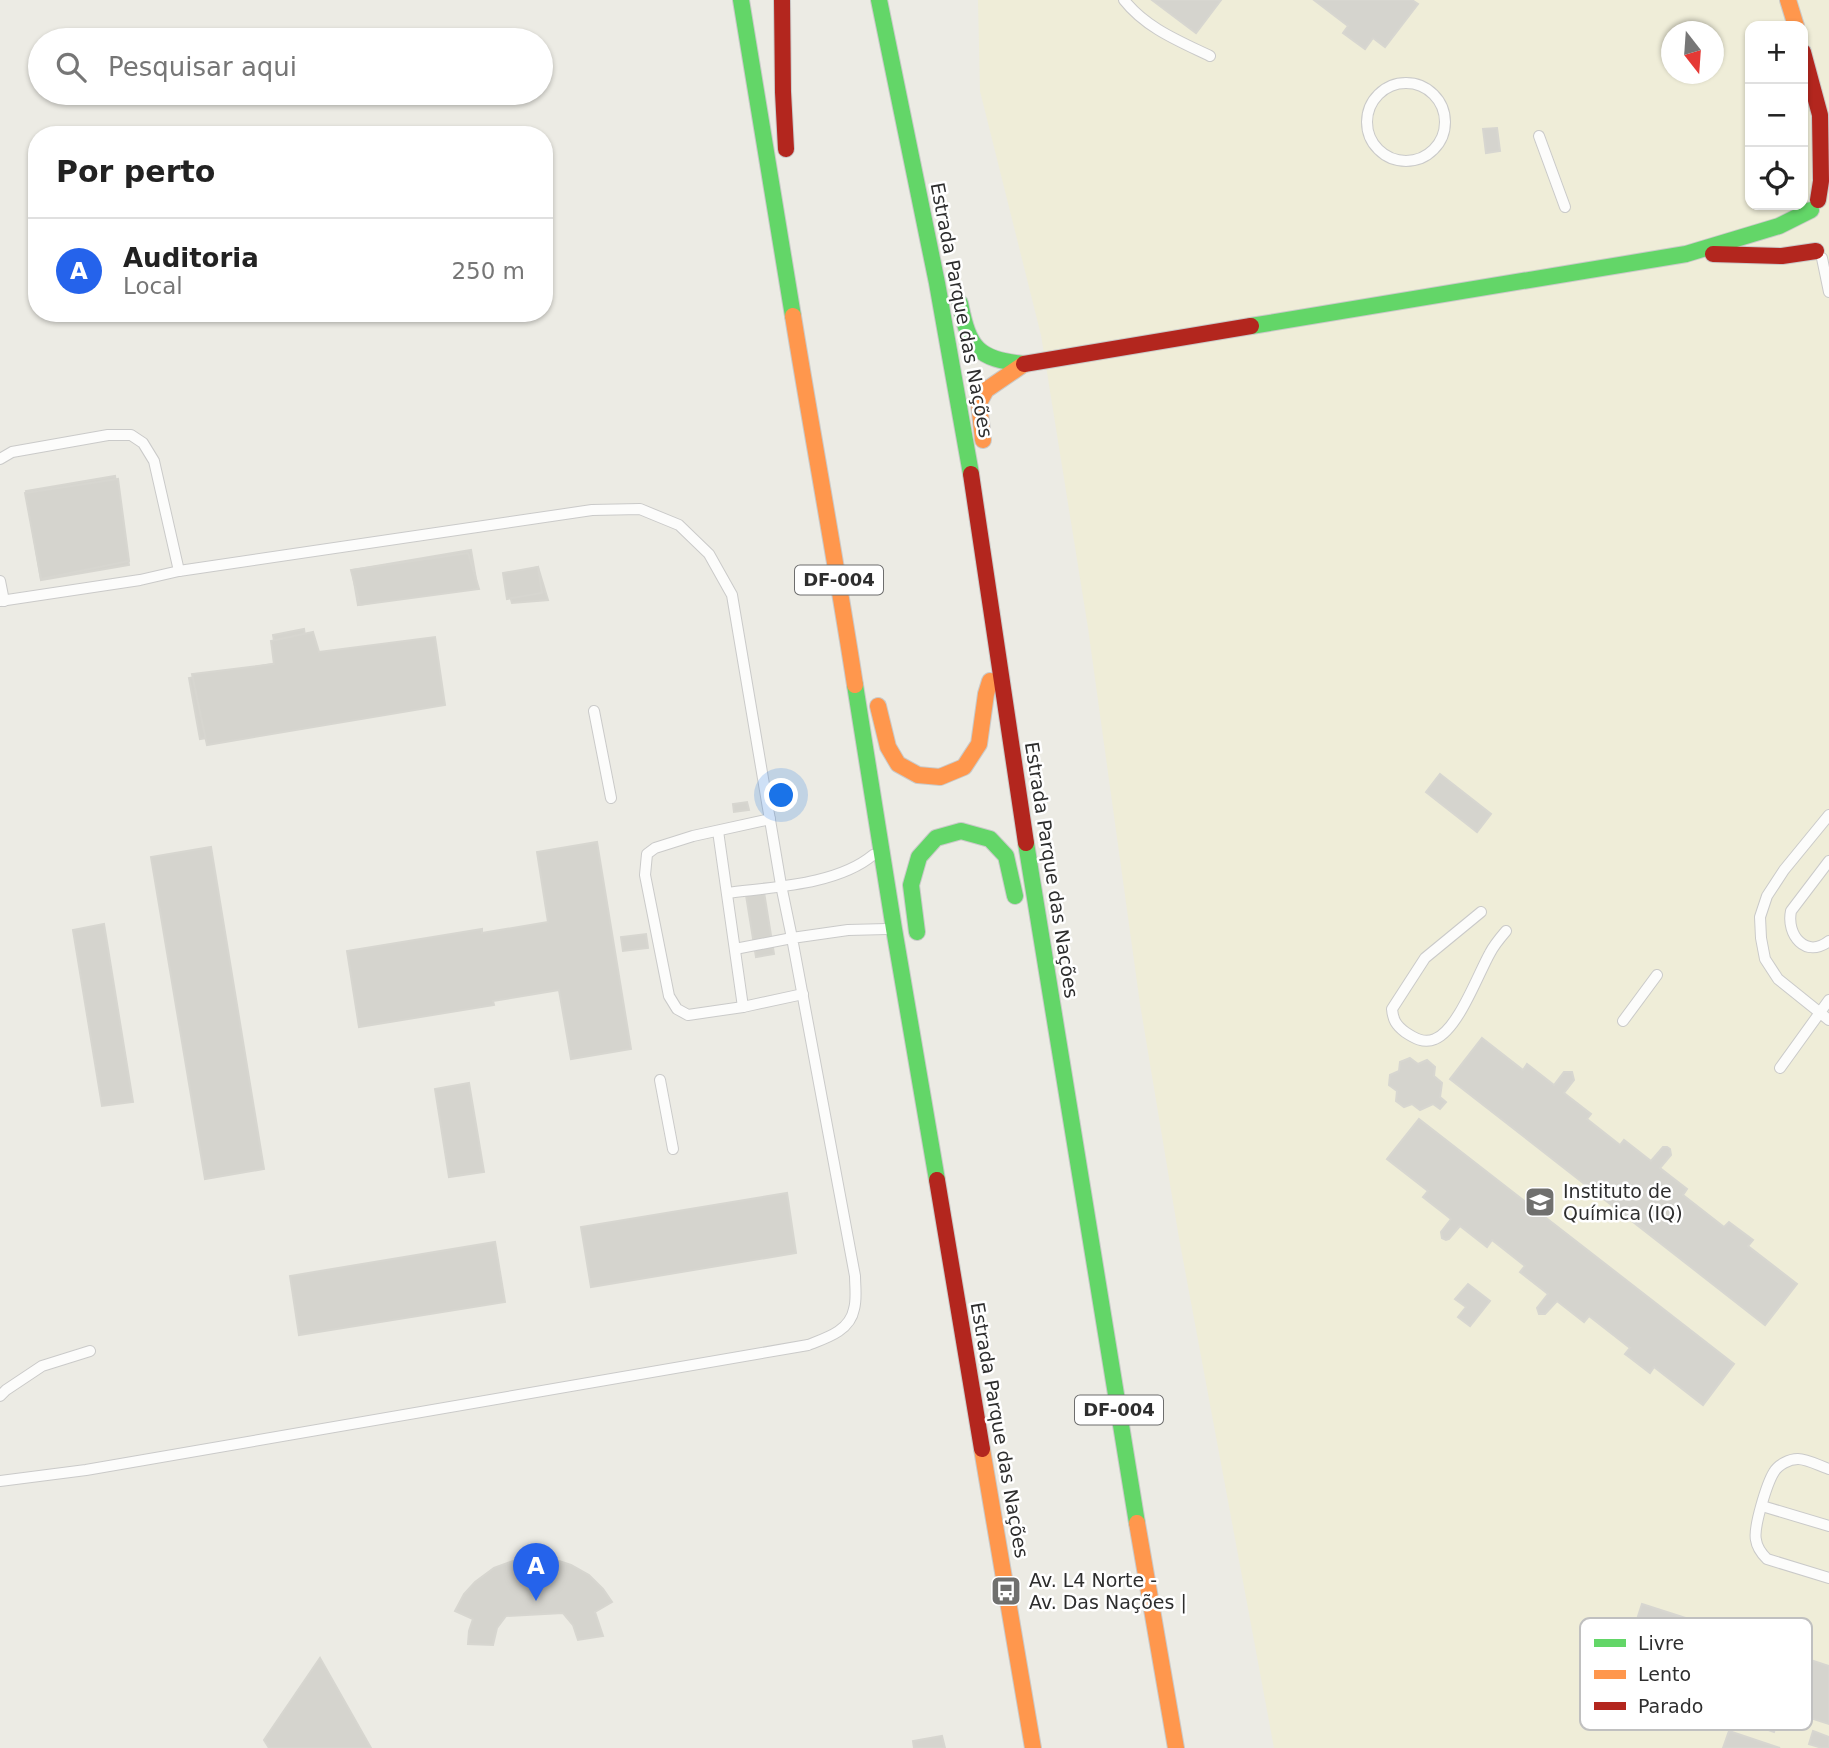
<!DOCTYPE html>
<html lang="pt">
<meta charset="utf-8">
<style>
body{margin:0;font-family:"DejaVu Sans",sans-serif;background:#f6f6f6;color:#222}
.controls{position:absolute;right:21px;top:21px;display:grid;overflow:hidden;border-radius:14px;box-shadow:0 2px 5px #0004}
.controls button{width:63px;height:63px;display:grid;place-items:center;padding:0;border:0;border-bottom:2px solid #e0e0e0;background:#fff;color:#222;font:35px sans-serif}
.compass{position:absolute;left:1661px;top:21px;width:63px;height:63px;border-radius:50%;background:#fff;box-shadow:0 2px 5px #0004;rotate:163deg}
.you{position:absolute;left:782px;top:796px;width:24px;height:24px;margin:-18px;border:5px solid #fff;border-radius:50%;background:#1a73e8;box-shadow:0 0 0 10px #1a73e833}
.badge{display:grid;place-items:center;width:46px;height:46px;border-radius:50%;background:#2563eb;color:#fff;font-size:23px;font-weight:700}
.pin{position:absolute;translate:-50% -58px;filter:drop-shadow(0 2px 4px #0008)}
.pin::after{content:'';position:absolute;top:37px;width:24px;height:21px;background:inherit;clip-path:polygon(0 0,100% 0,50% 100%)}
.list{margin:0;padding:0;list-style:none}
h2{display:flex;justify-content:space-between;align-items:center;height:91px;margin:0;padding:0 28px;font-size:30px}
h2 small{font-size:23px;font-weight:400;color:#767676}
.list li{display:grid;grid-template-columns:46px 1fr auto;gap:21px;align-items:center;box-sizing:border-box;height:105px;padding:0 28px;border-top:2px solid #e0e0e0}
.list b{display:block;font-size:26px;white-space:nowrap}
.list p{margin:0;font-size:23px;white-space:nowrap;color:#767676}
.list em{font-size:23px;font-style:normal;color:#767676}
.icon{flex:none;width:38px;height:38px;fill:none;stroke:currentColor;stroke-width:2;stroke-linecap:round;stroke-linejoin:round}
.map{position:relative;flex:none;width:1829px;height:1748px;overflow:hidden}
.search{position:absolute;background:#fff;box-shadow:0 2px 5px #0004;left:28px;top:28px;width:525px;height:77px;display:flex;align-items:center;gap:18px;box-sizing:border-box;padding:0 24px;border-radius:38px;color:#767676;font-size:26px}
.panel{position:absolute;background:#fff;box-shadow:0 2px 5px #0004;left:28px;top:126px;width:525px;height:196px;border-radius:28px}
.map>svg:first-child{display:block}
.education{fill:#efedd8;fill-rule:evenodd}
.building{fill:#d5d4ce;stroke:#d7d6d0;stroke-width:2}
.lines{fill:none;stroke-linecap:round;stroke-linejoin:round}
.lane-casing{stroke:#cacac9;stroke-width:12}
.fast-casing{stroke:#cacac9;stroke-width:18}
.slow-casing{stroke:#cacac9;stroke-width:18}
.jam-casing{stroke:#cacac9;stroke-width:18}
.lane{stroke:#fcfcfb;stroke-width:10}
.fast{stroke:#63d668;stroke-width:16}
.slow{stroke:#ff974d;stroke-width:16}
.jam{stroke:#b3261e;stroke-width:16}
.labels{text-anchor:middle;stroke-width:5;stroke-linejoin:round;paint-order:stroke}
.shield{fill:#fff;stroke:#6d6d6d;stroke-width:2}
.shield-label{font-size:18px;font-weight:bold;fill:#2e2e2e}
.street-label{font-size:19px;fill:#2e2e2e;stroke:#fff}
.poi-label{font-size:19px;fill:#2e2e2e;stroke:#fff;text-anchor:start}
.key{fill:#fff;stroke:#c0c0c0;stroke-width:2}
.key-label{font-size:19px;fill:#2e2e2e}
</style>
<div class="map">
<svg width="1829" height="1748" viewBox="0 0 1829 1748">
<rect width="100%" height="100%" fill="#ecebe4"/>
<path class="education" d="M 978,0 L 1829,0 L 1829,1748 L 1274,1748 L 1179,1238 L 1140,1004 L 1088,628 L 1041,335 L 980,91 ZM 1750,26 L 1803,26 L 1803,205 L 1750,205 ZM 1672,32 L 1714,32 L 1714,74 L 1672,74 Z"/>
<g class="building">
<polygon points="1152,0 1221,0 1196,33"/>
<polygon points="1314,0 1412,0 1418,4 1385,47 1373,38 1365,49 1343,33 1348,26"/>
<polygon points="1497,128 1500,151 1486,153 1483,129"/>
<polygon points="115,476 129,565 41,580 26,491"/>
<polygon points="118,479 129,561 41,579 25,493"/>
<polygon points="471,550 477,585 358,605 352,570"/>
<polygon points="468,553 479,589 360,605 351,570"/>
<polygon points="538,567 548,600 512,603 504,576"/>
<polygon points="538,567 542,593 507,599 503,573"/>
<polygon points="304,629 308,658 426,639 436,699 200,739 189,678 278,663 273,635"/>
<polygon points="313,632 319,652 435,637 445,705 207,745 192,674 274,664 271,641"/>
<polygon points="1440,774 1491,814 1477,832 1426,792"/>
<polygon points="747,802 749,810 734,812 733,804"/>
<polygon points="597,842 631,1049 571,1059 559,990 493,1001 494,1005 359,1027 347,951 482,929 482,933 548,922 537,852"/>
<polygon points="211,847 264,1169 205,1179 151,857"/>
<polygon points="763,886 774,954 756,957 745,889"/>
<polygon points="104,924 133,1102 102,1106 73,930"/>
<polygon points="646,934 648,948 623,951 621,937"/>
<polygon points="1482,1038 1523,1070 1527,1064 1554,1085 1564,1072 1572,1072 1574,1080 1564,1093 1591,1114 1587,1119 1620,1145 1624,1140 1651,1161 1663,1147 1667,1147 1670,1149 1671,1155 1660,1168 1687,1189 1683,1195 1724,1227 1729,1222 1753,1240 1748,1246 1797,1284 1765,1325 1450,1079"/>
<polygon points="1410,1058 1418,1064 1427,1060 1435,1067 1434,1076 1442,1083 1440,1097 1446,1102 1440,1109 1433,1104 1420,1110 1412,1104 1404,1107 1396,1101 1397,1091 1389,1085 1390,1075 1399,1071 1400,1062"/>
<polygon points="469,1083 484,1172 449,1177 435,1089"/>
<polygon points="1419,1119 1734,1364 1703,1405 1654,1367 1650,1373 1629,1357 1625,1354 1630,1348 1589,1316 1584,1322 1557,1301 1545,1314 1539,1314 1537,1308 1548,1294 1520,1272 1525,1266 1492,1240 1487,1247 1460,1226 1449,1239 1446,1240 1442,1238 1441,1232 1451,1219 1423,1197 1428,1191 1387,1159"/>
<polygon points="787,1193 796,1253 591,1287 581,1227"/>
<polygon points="495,1242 505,1302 299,1335 290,1276"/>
<polygon points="1468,1284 1490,1301 1470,1326 1458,1317 1466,1307 1455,1299"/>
<polygon points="535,1558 553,1559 571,1565 589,1575 603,1589 612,1602 595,1612 603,1636 578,1640 573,1625 563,1613 506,1616 497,1628 493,1645 468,1644 469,1631 473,1619 455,1611 464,1594 475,1582 494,1568 516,1560"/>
<polygon points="1642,1604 1760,1642 1755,1657 1758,1658 1763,1643 1774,1647 1769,1662 1773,1662 1777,1649 1829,1666 1829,1724 1760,1702 1771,1668 1766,1666 1763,1674 1756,1672 1759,1664 1753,1662 1742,1695 1625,1656"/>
<polygon points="320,1658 371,1748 269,1748 264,1740"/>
<polygon points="1755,1712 1778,1720 1774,1732 1751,1724"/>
<polygon points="1729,1731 1780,1748 1723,1748"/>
<polygon points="1813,1731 1829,1737 1829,1748 1822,1748 1809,1744"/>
<polygon points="942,1736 945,1748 914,1748 913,1741"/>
</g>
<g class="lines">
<g class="lane-casing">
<g id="lane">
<path d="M 1124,0 C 1146,28 1179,41 1210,56"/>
<circle cx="1406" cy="122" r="39"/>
<polyline points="1539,136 1565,207"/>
<polyline points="1822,258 1829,292"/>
<polyline points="0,459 12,452 108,435 131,435 143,443 154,461 179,571"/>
<polyline points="0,581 4,601"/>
<polyline points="0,601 140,580 179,571 592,510 640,509 679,525 709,554 732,595 781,885 792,938 735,949"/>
<polyline points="594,711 611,798"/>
<polyline points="1829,815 1784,870 1767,896 1760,917 1761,938 1765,959 1778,979 1829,1020"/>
<polyline points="770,819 693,836 655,848 647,854 645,875 669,996 677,1009 688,1015 743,1007 803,994"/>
<polyline points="718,831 743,1007"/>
<path d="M 1829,861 L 1791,911 C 1786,935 1806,959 1829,941"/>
<path d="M 727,893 C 772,887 837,885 873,855"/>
<path d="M 1481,912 L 1425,958 L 1392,1009 C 1393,1020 1396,1025 1405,1032 C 1414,1038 1424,1044 1435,1039 C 1458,1030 1478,974 1490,953 C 1494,945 1500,938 1506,931"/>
<polyline points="1623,1021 1657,975"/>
<polyline points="1780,1068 1829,1000"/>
<polyline points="660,1080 673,1149"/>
<polyline points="0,1396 6,1390 42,1366 90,1351"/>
<path d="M 1829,1469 C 1820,1466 1807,1459 1798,1459 C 1789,1459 1778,1465 1774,1472 C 1767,1483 1753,1528 1756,1540 C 1757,1548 1762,1554 1767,1559 L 1829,1578"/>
<path d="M 0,1481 L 86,1470 L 808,1345 C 826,1338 850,1331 854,1309 C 857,1299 855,1286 855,1276 L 792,938 L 848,930 L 887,929"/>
<polyline points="1762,1506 1829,1526"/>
</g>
</g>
<g class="fast-casing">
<g id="fast">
<polyline points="741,0 793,316"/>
<polyline points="879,0 937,283 971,474"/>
<path d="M 960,303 C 969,348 977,359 1024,364"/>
<polyline points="1251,326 1686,254 1779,226 1811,210"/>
<polyline points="855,685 894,929 937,1180"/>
<polyline points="1026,843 1137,1523"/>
<polyline points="917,932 911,885 919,857 936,838 961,831 990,839 1006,856 1015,896"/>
</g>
</g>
<g class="slow-casing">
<g id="slow">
<polyline points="1788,0 1796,26"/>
<path d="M 793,316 C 813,439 836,562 855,685"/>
<polyline points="983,440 979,403 986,390 1024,364"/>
<polyline points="878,706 888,747 898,764 918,775 940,777 964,767 979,744 986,694 990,681"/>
<polyline points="982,1449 1033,1748"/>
<polyline points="1137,1523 1176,1748"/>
</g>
</g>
<g class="jam-casing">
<g id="jam">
<polyline points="782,0 783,92 786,149"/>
<polyline points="1803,52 1820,115 1821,181 1818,200"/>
<polyline points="1713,254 1782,256 1816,251"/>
<polyline points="1024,364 1251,326"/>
<polyline points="971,474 1026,843"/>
<polyline points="937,1180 982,1449"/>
</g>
</g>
<use href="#lane" class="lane"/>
<use href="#fast" class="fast"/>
<use href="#slow" class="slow"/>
<use href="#jam" class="jam"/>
</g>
<defs>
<g id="university-square" transform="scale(1.575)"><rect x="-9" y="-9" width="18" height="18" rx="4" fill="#70706e" stroke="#fff"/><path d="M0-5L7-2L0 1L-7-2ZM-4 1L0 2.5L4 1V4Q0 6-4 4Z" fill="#fff"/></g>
<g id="bus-square" transform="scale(1.575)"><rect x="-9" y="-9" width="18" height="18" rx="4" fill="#70706e" stroke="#fff"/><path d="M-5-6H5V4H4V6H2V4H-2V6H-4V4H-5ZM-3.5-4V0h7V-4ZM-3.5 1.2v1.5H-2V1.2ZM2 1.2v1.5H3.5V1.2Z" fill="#fff"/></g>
</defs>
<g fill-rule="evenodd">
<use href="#university-square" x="1540" y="1202"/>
<use href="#bus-square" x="1006" y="1591"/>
</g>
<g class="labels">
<g class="shield">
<rect x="795" y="565.5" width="88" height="29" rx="5"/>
<rect x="1075" y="1395.5" width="88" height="29" rx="5"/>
</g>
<g class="shield-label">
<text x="839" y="586">DF-004</text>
<text x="1119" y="1416">DF-004</text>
</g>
<g class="street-label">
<text transform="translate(962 310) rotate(79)" y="7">Estrada Parque das Nações</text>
<text transform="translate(1052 870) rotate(81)" y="7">Estrada Parque das Nações</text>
<text transform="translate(1000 1430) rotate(80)" y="7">Estrada Parque das Nações</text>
</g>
<g class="poi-label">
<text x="1563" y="1198">Instituto de<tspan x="1563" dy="22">Química (IQ)</tspan></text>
<text x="1029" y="1587">Av. L4 Norte -<tspan x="1029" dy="22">Av. Das Nações |</tspan></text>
</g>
</g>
<rect x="1580" y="1618" width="232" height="112" rx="10" class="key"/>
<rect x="1594" y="1639" width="32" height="8" fill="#63d668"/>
<rect x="1594" y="1670" width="32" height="9" fill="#ff974d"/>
<rect x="1594" y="1702" width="32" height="8" fill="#b3261e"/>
<g class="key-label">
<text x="1638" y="1650">Livre</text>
<text x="1638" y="1681">Lento</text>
<text x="1638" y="1713">Parado</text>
</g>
</svg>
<div class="controls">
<button>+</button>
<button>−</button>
<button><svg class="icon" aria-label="locate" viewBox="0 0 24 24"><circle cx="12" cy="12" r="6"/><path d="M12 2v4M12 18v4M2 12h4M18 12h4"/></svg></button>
</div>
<svg class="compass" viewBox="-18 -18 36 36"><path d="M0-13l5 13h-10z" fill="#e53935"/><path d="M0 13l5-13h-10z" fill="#767676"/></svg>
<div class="you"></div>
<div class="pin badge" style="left:536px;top:1601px">A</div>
<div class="search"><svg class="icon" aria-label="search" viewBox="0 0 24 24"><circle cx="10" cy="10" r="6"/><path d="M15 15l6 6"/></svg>Pesquisar aqui</div>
<section class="panel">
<h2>Por perto<small></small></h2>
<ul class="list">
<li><span class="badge">A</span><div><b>Auditoria</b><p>Local</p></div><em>250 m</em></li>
</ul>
</section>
</div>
